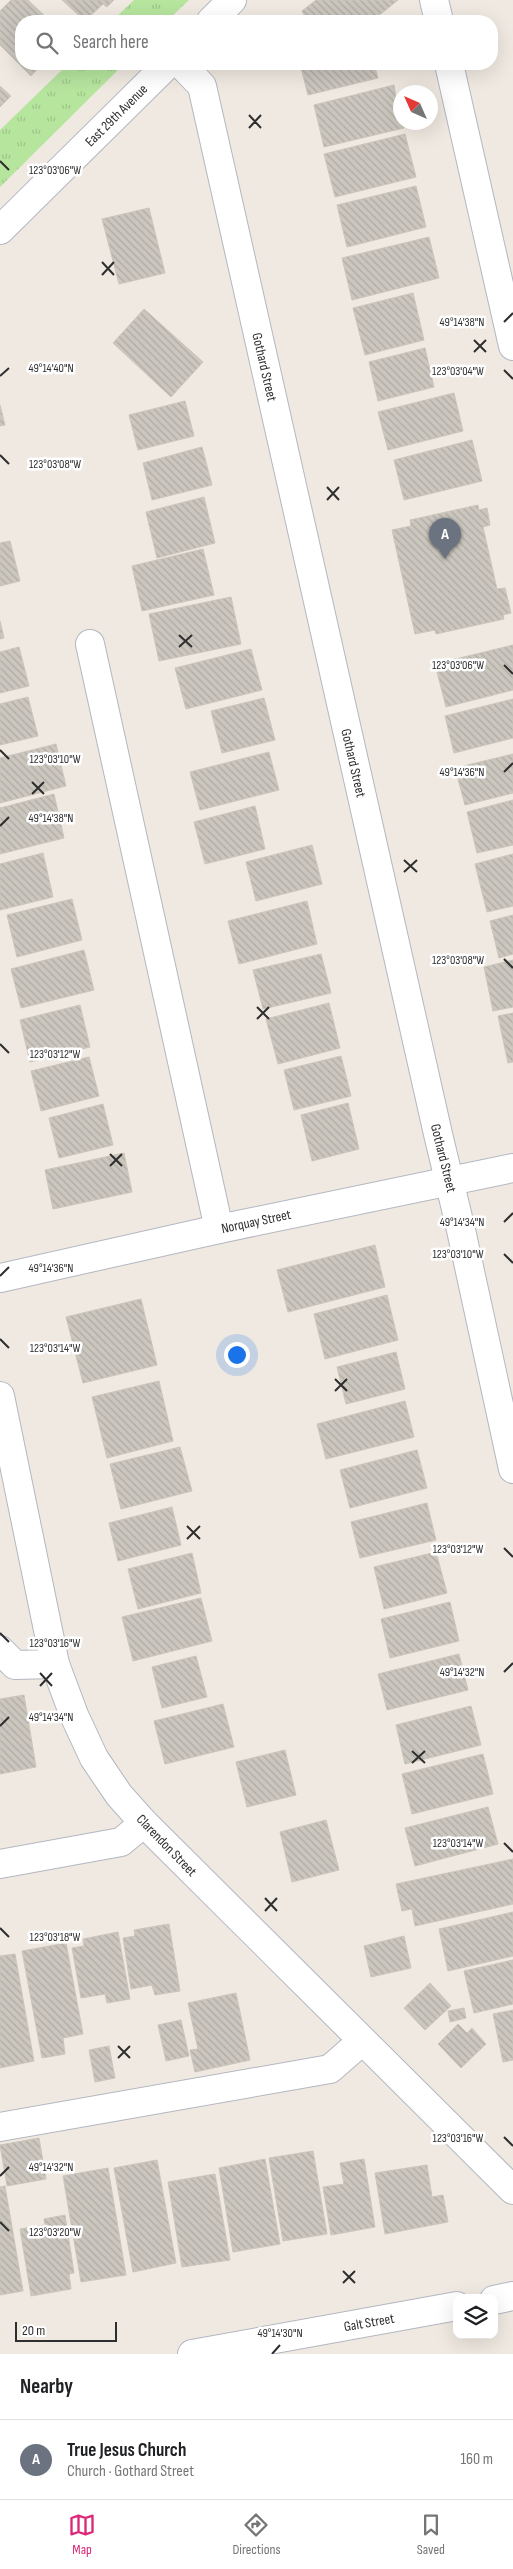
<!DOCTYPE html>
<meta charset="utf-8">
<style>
body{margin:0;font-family:"Sofia Sans Condensed",sans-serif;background:#f2f2f2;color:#202124}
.controls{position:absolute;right:15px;bottom:15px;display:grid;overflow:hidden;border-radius:10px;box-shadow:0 5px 20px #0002}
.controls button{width:45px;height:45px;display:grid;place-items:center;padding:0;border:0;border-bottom:1px solid #e0e0e0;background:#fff;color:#202124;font:25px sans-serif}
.compass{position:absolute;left:393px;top:85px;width:45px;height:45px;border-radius:50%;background:#fff;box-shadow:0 5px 20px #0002;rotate:315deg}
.scale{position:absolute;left:15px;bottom:12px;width:102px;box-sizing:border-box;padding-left:5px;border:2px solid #2e2e2e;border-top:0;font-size:14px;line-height:18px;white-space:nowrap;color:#2e2e2e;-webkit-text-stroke:4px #fff;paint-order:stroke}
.you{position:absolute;left:236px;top:1354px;width:18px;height:18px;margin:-12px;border:4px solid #fff;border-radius:50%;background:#1a73e8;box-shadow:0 0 0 8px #1a73e833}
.badge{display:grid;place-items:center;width:32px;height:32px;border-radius:50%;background:#db2777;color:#fff;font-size:16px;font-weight:700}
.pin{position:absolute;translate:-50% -41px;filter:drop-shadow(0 1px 2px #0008)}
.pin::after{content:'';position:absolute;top:26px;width:18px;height:15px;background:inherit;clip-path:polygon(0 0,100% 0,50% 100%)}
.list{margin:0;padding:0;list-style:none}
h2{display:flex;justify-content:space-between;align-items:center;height:65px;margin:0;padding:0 20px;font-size:21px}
h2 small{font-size:16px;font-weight:400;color:#757577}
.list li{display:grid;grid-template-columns:32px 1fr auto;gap:15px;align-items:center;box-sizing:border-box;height:80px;padding:0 20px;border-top:1px solid #e0e0e0}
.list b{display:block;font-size:19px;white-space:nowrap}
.list p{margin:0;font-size:16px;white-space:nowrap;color:#757577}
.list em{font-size:16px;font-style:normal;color:#757577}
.icon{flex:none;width:28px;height:28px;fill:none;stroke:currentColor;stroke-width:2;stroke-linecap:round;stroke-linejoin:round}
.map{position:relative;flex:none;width:513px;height:2354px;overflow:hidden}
.search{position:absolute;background:#fff;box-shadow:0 5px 20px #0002;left:15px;right:15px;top:15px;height:55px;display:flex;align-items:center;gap:12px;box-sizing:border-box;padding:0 18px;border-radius:20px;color:#757577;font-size:19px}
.sheet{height:145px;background:#fff}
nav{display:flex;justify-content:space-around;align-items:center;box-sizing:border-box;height:70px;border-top:1px solid #e0e0e0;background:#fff;font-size:14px;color:#757577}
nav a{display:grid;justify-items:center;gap:2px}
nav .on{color:#db2777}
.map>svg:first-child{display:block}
.grass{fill:url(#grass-tufts)}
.building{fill:url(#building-back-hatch);stroke:#cbc5ba}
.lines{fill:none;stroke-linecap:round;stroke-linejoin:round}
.minor-casing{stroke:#b4b7c1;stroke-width:30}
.minor{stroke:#fff;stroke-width:28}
.ticks{fill:none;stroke:#2e2e2e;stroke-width:2}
.labels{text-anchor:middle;stroke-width:5;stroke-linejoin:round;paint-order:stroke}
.street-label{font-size:14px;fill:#2e2e2e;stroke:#fff}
.ticks-label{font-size:12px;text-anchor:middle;fill:#2e2e2e;stroke:#fff;stroke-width:5;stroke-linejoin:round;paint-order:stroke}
</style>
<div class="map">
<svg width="513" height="2354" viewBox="0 0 513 2354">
<defs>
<pattern id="grass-tufts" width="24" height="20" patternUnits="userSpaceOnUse" patternTransform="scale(1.25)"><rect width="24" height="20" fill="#b6e59e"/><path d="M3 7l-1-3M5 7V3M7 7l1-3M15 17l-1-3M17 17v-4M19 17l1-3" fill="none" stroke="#9dc588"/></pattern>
<pattern id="building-back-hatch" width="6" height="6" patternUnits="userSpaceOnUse" patternTransform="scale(1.25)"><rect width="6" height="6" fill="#cbc7bf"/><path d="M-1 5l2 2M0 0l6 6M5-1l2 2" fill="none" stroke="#afaba4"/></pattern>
</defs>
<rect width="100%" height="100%" fill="#efe9e1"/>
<g class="grass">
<polygon points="134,0 189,0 167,21 112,21"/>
<polygon points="68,64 124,64 0,187 0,130"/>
</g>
<g class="building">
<polygon points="11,0 28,0 50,21 21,21 21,64 42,64 31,76 0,45 0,11"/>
<polygon points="62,0 114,0 107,7 103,4 85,21"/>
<polygon points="316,0 398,0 372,21 307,21 302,11"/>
<polygon points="300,64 374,64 378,78 308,95"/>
<polygon points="394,85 400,122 403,122 404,128 324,147 314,105"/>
<polygon points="0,86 11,96 0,107"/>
<polygon points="405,134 416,177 335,197 324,154"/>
<polygon points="416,186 426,227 347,247 337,205"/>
<polygon points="149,208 165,273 119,284 102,219"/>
<polygon points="429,237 439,278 352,300 342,258"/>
<polygon points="413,293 424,340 365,355 353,308"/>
<polygon points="144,309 203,362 171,397 113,343"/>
<polygon points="425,348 434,387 378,401 369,362"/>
<polygon points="454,393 463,431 388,450 378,412"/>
<polygon points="185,401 194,436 138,450 129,415"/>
<polygon points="0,405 5,425 0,426"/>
<polygon points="472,440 482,481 404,500 394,460"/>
<polygon points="202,447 212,485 152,500 143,463"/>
<polygon points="204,497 215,543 157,558 146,512"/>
<polygon points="478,505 479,510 487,508 490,525 483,527 497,589 505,588 511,613 503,615 504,619 436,634 435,630 415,634 392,530 411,526 410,520"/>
<polygon points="10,541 20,581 0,586 0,543"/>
<polygon points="203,549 214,595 142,611 132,566"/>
<polygon points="231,597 241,644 159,661 149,614"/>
<polygon points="0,621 4,638 0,639"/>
<polygon points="513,645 513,690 446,707 435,664"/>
<polygon points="19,647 29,686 0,693 0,652"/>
<polygon points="251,649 262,690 186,709 175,668"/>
<polygon points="28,697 38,736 0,745 0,704"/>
<polygon points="264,698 275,740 222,753 211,711"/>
<polygon points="513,699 513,738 454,753 445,716"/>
<polygon points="56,744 66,786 0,803 0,758"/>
<polygon points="269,752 279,790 200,810 190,772"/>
<polygon points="513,754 513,793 465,805 455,768"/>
<polygon points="54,794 64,838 0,854 0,808"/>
<polygon points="513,800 513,845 477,853 467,812"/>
<polygon points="255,806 265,849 205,864 194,822"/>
<polygon points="312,845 322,884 256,901 246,862"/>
<polygon points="43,853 53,897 0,910 0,864"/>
<polygon points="513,854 513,906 487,912 475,864"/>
<polygon points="72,899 82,940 17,957 7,915"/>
<polygon points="307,901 317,944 239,964 228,921"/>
<polygon points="513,915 513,954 499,958 490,921"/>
<polygon points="84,950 94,990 21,1008 11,969"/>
<polygon points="321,954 331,993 263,1009 253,970"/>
<polygon points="513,960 513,1007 493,1011 484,967"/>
<polygon points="329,1003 340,1048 278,1064 266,1019"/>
<polygon points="80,1005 90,1047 30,1062 20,1020"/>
<polygon points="513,1013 513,1062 508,1063 498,1016"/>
<polygon points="341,1056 351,1096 294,1110 284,1070"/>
<polygon points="89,1057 99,1096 41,1111 31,1071"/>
<polygon points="348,1103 359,1149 312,1161 301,1115"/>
<polygon points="103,1104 113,1145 59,1158 49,1118"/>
<polygon points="124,1153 132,1192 53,1209 45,1170"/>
<polygon points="375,1245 385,1287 288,1312 277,1270"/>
<polygon points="387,1295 398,1340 325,1359 314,1314"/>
<polygon points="141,1299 157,1365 83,1383 66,1317"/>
<polygon points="396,1352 405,1389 346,1404 337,1367"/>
<polygon points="159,1381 173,1441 107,1458 92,1397"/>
<polygon points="405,1401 414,1437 326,1459 317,1424"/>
<polygon points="180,1447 192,1491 121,1509 110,1464"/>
<polygon points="417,1450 427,1488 350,1508 340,1470"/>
<polygon points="427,1503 436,1540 360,1558 351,1522"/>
<polygon points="172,1507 181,1545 118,1561 109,1523"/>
<polygon points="436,1552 447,1593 384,1609 374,1567"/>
<polygon points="192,1553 201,1593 138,1609 128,1569"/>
<polygon points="201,1598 212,1641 133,1661 122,1617"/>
<polygon points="450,1602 459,1641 390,1658 381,1619"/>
<polygon points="459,1654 468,1690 387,1710 378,1674"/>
<polygon points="196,1656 207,1697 162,1708 152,1667"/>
<polygon points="24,1695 36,1767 0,1774 0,1699"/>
<polygon points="223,1704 234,1747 165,1764 154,1721"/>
<polygon points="471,1706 481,1745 405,1764 396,1725"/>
<polygon points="285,1750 296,1795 247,1807 236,1762"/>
<polygon points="483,1754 493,1794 412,1814 402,1774"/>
<polygon points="488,1807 498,1844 415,1866 405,1828"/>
<polygon points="326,1820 339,1870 292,1882 280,1832"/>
<polygon points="513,1859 513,1904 415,1926 412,1909 402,1911 396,1884"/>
<polygon points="513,1912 513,1956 448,1971 439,1929"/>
<polygon points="169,1924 180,1991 155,1995 152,1985 131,1989 123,1938 135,1936 134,1930"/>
<polygon points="118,1932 130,1999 107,2003 105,1994 81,1998 72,1948 84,1946 83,1939"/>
<polygon points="404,1936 411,1968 371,1977 364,1946"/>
<polygon points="66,1943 83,2034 63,2038 65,2054 42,2058 22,1951"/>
<polygon points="15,1954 34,2061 0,2068 0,1956"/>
<polygon points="513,1960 513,2004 474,2013 464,1971"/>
<polygon points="430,1983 451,2006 425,2030 404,2008"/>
<polygon points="236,1993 250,2060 195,2072 190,2050 198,2049 188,2003"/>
<polygon points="464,2008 466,2018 450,2022 448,2011"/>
<polygon points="513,2010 513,2060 503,2062 493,2014"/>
<polygon points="181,2020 189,2056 166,2061 158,2025"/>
<polygon points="458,2024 467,2033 472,2028 486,2044 461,2068 438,2044"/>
<polygon points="109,2046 115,2078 95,2082 89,2050"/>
<polygon points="39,2138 46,2179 7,2186 0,2145"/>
<polygon points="313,2151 327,2234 283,2241 269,2158"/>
<polygon points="265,2159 280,2244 233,2252 219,2168"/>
<polygon points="364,2159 375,2227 331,2235 323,2187 344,2184 340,2163"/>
<polygon points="157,2160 176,2263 133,2272 114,2168"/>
<polygon points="427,2165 432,2197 443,2195 448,2222 385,2234 375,2173"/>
<polygon points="108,2168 126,2275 81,2282 63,2176"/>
<polygon points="215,2174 230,2260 182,2267 168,2182"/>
<polygon points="5,2186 23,2291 0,2295 0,2187"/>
<polygon points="65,2215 74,2273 69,2274 71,2289 31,2296 20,2229 45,2225 44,2219"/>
</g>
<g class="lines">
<g class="minor-casing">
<g id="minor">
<polyline points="434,0 439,21"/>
<polyline points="211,21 232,0"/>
<polyline points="181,64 202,86 438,1134 461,1230 513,1469"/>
<polyline points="449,64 513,346"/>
<polyline points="0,230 168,64"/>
<polyline points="90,644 219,1229"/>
<polyline points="0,1278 219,1229 513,1168"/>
<polyline points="0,1396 55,1664 74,1715 94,1758 119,1795 144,1823 513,2190"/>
<polyline points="0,1650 15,1665 55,1664"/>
<polyline points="0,1864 121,1842 144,1823"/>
<polyline points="0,2127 330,2069 362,2041"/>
<polyline points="494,2300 513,2296"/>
<polyline points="192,2354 457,2306"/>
</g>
</g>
<use href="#minor" class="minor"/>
</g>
<path class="ticks" d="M 249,115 L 261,128M 249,128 L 261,115M 0,161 L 9,170M 102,262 L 114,275M 102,275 L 114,262M 504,322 L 513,313M 474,340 L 486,352M 474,352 L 486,340M 504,370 L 513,379M 0,376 L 9,368M 0,455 L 9,464M 327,487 L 339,500M 327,500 L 339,487M 179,635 L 192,647M 179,647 L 192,635M 504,665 L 513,674M 0,750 L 9,759M 504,772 L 513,763M 32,782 L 44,794M 32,794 L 44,782M 0,826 L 9,817M 404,860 L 417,872M 404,872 L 417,860M 504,959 L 513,968M 257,1007 L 269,1019M 257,1019 L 269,1007M 0,1044 L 9,1053M 110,1154 L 122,1166M 110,1166 L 122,1154M 504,1222 L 513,1213M 504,1254 L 513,1263M 0,1276 L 9,1267M 0,1339 L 9,1348M 335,1379 L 347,1391M 335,1391 L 347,1379M 187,1526 L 200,1539M 187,1539 L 200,1526M 504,1548 L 513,1557M 0,1633 L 9,1642M 504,1672 L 513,1663M 40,1673 L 52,1686M 40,1686 L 52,1673M 0,1726 L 9,1717M 412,1751 L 425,1763M 412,1763 L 425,1751M 504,1843 L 513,1852M 265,1898 L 277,1911M 265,1911 L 277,1898M 0,1928 L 9,1937M 118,2046 L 130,2058M 118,2058 L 130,2046M 504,2137 L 513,2146M 0,2176 L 9,2167M 0,2222 L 9,2231M 343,2271 L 355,2283M 343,2283 L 355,2271M 272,2354 L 280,2345"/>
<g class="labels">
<g class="street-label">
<text transform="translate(116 115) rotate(-45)" y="5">East 29th Avenue</text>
<text transform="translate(265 367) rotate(77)" y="5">Gothard Street</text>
<text transform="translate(354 763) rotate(77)" y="5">Gothard Street</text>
<text transform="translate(444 1158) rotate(76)" y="5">Gothard Street</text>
<text transform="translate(256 1221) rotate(-12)" y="5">Norquay Street</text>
<text transform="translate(167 1845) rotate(46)" y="5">Clarendon Street</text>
<text transform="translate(369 2322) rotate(-10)" y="5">Galt Street</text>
</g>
</g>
<g class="ticks-label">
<text x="55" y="174">123°03'06"W</text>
<text x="462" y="326">49°14'38"N</text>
<text x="51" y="372">49°14'40"N</text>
<text x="458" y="375">123°03'04"W</text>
<text x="55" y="468">123°03'08"W</text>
<text x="458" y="669">123°03'06"W</text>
<text x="55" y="763">123°03'10"W</text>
<text x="462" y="776">49°14'36"N</text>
<text x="51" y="822">49°14'38"N</text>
<text x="458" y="964">123°03'08"W</text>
<text x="55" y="1058">123°03'12"W</text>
<text x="462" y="1226">49°14'34"N</text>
<text x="458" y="1258">123°03'10"W</text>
<text x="51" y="1272">49°14'36"N</text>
<text x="55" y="1352">123°03'14"W</text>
<text x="458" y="1553">123°03'12"W</text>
<text x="55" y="1647">123°03'16"W</text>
<text x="462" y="1676">49°14'32"N</text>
<text x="51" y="1721">49°14'34"N</text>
<text x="458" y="1847">123°03'14"W</text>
<text x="55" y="1941">123°03'18"W</text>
<text x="458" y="2142">123°03'16"W</text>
<text x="51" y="2171">49°14'32"N</text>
<text x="55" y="2236">123°03'20"W</text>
<text x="280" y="2337">49°14'30"N</text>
</g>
</svg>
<div class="controls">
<button><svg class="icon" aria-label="layers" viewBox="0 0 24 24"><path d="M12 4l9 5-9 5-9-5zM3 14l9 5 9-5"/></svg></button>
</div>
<svg class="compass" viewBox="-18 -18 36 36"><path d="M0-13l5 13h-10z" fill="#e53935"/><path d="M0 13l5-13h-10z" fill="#757577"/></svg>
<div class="scale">20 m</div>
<div class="you"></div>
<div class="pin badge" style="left:445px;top:559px;background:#6b7280">A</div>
<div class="search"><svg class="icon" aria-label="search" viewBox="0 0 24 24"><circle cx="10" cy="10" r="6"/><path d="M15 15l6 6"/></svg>Search here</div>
</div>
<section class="sheet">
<h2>Nearby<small></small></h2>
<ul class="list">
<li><span class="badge" style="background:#6b7280">A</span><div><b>True Jesus Church</b><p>Church · Gothard Street</p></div><em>160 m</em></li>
</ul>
</section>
<nav>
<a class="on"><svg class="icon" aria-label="map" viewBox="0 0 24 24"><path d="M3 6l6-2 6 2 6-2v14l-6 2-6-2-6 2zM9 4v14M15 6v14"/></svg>Map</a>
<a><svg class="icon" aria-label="directions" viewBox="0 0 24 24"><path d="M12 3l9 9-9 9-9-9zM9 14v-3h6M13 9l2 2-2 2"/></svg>Directions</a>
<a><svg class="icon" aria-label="saved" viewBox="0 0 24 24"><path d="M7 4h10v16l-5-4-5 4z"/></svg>Saved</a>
</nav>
